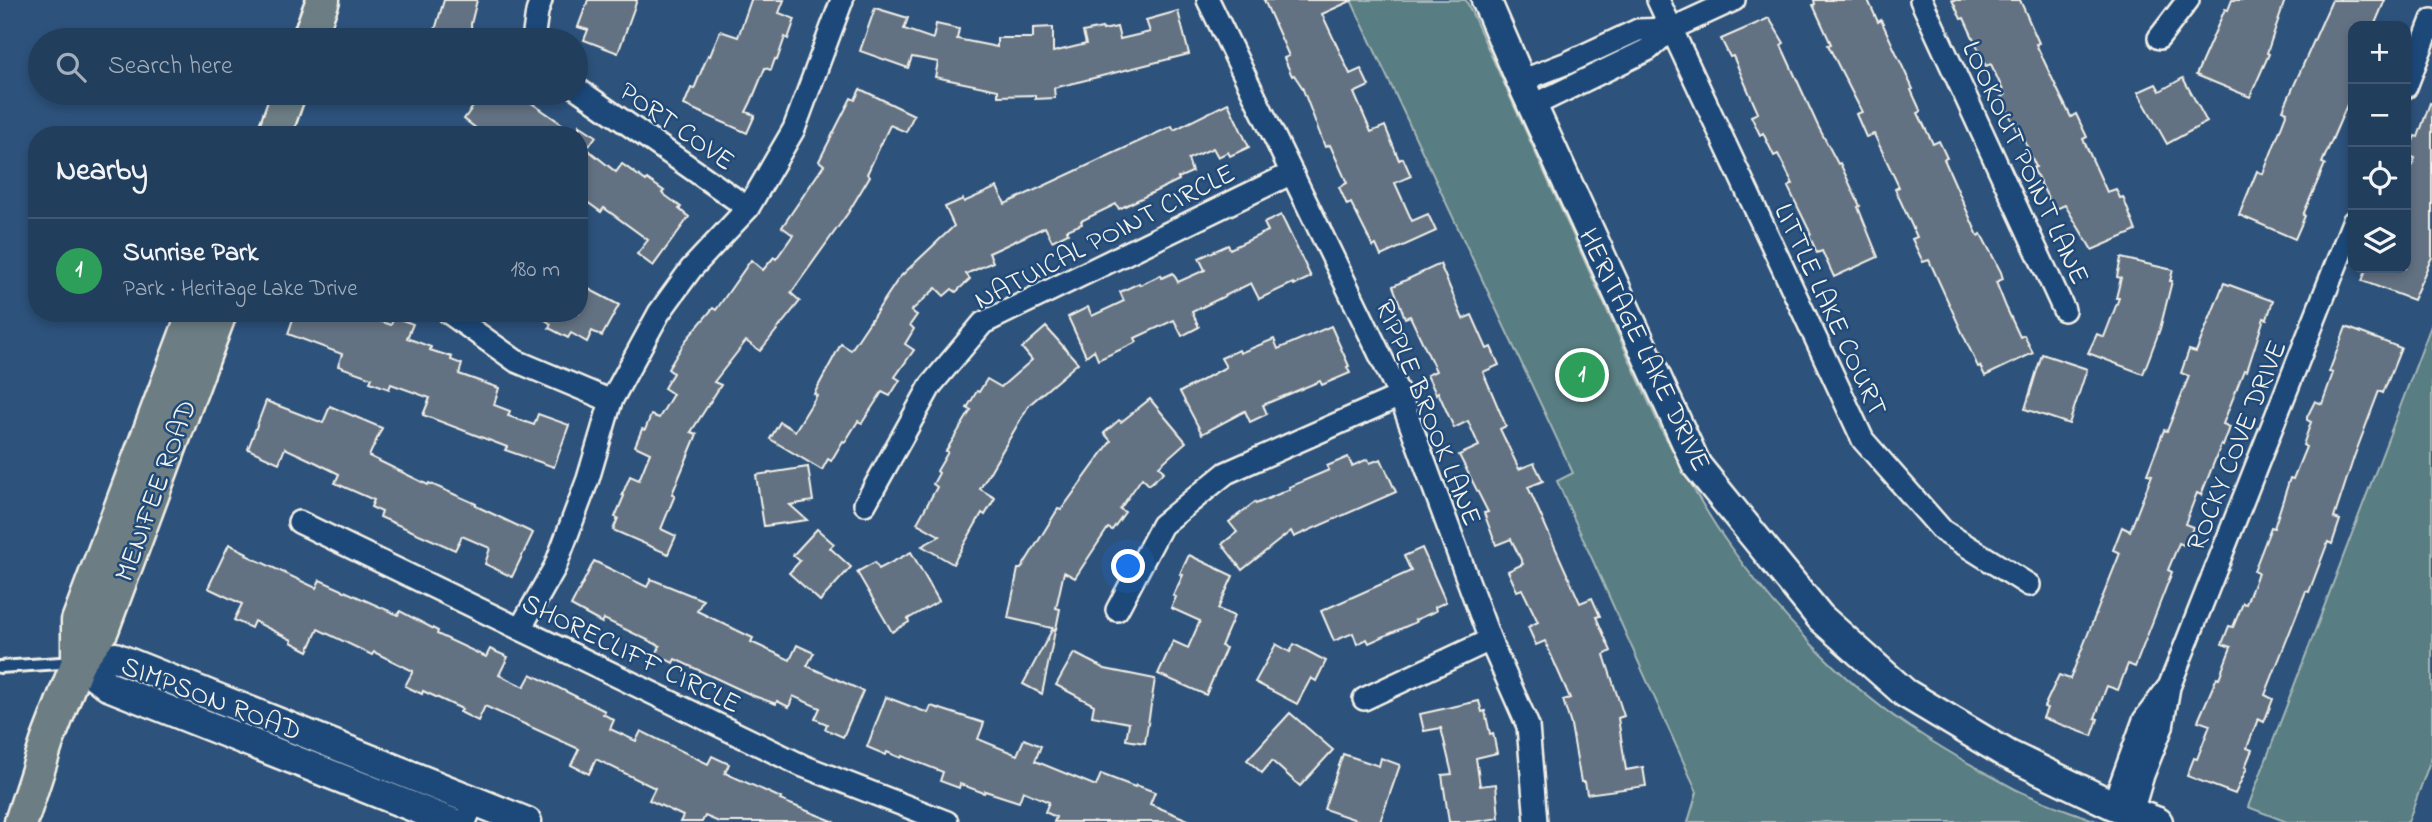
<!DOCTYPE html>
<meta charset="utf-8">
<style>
body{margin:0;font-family:"Indie Flower",sans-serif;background:#2e4966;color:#f1f3f6}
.controls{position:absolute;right:21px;top:21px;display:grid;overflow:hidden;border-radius:14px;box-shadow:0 4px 10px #0003}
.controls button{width:63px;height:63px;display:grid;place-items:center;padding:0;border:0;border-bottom:2px solid #3f5772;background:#223e5d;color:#f1f3f6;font:35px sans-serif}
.you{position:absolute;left:1129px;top:567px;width:24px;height:24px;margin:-18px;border:5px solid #fff;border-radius:50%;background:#1a73e8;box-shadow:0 0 0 10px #1a73e833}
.badge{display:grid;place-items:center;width:46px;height:46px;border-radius:50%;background:#ffd166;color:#fff;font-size:23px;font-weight:700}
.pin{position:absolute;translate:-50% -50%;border:4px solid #fff;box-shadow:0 2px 7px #0006}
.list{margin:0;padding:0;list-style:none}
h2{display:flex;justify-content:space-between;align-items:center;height:91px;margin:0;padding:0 28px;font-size:30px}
h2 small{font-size:23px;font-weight:400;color:#a2aebc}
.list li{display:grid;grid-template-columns:46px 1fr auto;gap:21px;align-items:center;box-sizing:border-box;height:105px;padding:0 28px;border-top:2px solid #3f5772}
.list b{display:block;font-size:26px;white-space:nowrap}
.list p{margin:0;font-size:23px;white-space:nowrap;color:#a2aebc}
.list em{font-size:23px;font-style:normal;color:#a2aebc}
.icon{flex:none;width:38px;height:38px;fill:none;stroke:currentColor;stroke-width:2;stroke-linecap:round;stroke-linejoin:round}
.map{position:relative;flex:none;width:2432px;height:822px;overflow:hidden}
.search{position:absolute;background:#223e5d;box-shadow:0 4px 10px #0003;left:28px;top:28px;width:560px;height:77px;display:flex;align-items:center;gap:18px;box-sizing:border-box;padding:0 24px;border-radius:38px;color:#a2aebc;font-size:26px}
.panel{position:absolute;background:#223e5d;box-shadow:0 4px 10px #0003;left:28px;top:126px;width:560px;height:196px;border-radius:28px}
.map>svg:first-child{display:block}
.green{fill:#587d82;stroke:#a6b7b5;stroke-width:2}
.building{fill:#637283;stroke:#f4f1e8;stroke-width:2}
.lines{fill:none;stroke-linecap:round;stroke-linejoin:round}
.lane-casing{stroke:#f4f1e8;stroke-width:16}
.street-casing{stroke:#f4f1e8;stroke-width:26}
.secondary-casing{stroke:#f4f1e8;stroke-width:33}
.primary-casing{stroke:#f4f1e8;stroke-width:37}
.lane{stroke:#1f4a7a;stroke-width:10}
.street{stroke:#1f4a7a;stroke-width:21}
.secondary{stroke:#1f4a7a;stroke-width:28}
.primary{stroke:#6c7e84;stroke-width:32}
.labels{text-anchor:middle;stroke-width:5;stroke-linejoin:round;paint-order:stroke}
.street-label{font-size:28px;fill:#f4f1e8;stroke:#1f4a7a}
</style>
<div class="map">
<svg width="2432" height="822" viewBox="0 0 2432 822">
<rect width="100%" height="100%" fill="#2d527c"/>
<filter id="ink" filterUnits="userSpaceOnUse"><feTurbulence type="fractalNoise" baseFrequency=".0143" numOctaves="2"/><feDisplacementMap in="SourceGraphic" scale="14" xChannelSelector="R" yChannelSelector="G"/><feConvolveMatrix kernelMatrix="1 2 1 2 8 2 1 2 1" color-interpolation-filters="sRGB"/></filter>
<g filter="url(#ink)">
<g class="green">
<path d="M 1351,0 L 1466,0 L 1661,429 C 1683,469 1704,511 1731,548 C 1776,611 1841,681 1905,724 C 1938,746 1981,771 2015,789 C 2041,802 2071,811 2099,822 L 1688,822 L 1697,792 L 1557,481 L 1573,473 Z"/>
<polygon points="2432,323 2432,756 2408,822 2287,822 2248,807"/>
</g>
<g class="building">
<polygon points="444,0 477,0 471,24 472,40 432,40"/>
<polygon points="588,0 637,0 618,53 584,40 588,30 578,27"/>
<polygon points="751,0 784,0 779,13 795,19 788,39 785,37 777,60 775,59 771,70 765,68 751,102 746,112 755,115 747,133 684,105 691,88 694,89 708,55 710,56 720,31 738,37"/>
<polygon points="1264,0 1353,0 1322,14 1350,74 1361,69 1369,86 1354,93 1371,132 1385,126 1399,160 1403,158 1411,176 1395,183 1412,221 1428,214 1436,231 1381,256 1376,245 1373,247 1351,203 1347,205 1339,187 1347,183 1330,145 1325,147 1302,87 1294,75 1292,76 1284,58 1289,56"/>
<polygon points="1814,0 1868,0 1878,22 1881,20 1913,89 1911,90 1921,112 1918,113 1933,144 1939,141 1947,158 1944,159 1978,236 1981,234 2001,272 2003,279 1996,282 2006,307 2020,337 2024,335 2033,353 1985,376 1980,366 1978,367 1929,260 1923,262 1912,239 1917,237 1895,189 1899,187 1874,134 1866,137 1856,114 1862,112 1828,45 1831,44 1813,5 1815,4"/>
<polygon points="1952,0 2020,0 2039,43 2036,44 2061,97 2071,117 2076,114 2087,137 2083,139 2107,192 2116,189 2120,198 2123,197 2136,231 2092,250 2065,205 2054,210 2033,168 2036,167 2024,140 2021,141 2005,105 2001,97 2005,95 1991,64 1986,66 1964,18 1961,19"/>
<polygon points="2232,0 2285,0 2267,53 2269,54 2250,97 2196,75 2225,9 2228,10"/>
<polygon points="2332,0 2385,0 2374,26 2353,26 2353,91 2322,163 2325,164 2303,215 2305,216 2295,239 2239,215 2257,171 2263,174 2287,112 2283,110"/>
<polygon points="875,8 908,18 904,29 933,39 936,24 959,29 957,39 997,47 997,38 1033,38 1033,28 1053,27 1053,52 1086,44 1083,32 1102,28 1103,30 1117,27 1120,39 1150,32 1146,20 1178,11 1189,54 1054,88 1055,98 1035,99 1035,95 998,96 998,90 935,77 938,62 912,57 908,68 860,51"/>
<polygon points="1769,18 1784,43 1781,45 1818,126 1838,164 1840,163 1860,206 1858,207 1878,257 1834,277 1822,251 1817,253 1809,235 1811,234 1788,187 1793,184 1778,154 1774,156 1763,133 1760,135 1751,116 1758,113 1733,56 1730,57 1721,39"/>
<polygon points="2183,78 2207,122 2167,144 2138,92 2156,84 2160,91"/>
<polygon points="860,89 914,115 906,132 890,125 867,174 870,176 848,213 791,293 800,301 760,351 746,341 714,382 721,385 691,432 697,434 672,494 675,495 661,529 676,536 668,554 613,530 618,518 615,517 624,496 622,495 630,476 639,480 650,453 635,446 642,429 645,430 651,415 659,418 673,394 664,388 673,373 668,369 686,340 713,308 716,310 751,260 763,270 774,257 776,259 793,235 782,227 824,165 819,161 851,98 855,100"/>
<polygon points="483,93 517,93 578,135 485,135 464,119"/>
<polygon points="1228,103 1249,147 1230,156 1228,152 1218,157 1213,148 1188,159 1192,172 1178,178 1179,180 1119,209 1116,204 1081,221 1082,224 1067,230 1068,233 1052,241 1045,227 998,249 989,253 993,262 966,274 970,279 956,292 952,289 944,296 936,288 911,311 917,315 910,325 914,329 905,344 914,350 895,377 900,380 890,396 882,392 862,423 858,421 845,442 843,441 831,461 828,459 822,470 770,439 780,422 795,431 817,395 814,394 841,344 851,350 899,278 954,226 945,207 963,199 964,202 997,187 1005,204 1172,126 1174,130"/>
<polygon points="2430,103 2432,104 2432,257 2413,300 2362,281 2367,268 2406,268 2406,183 2415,158 2407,155 2415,136 2418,137"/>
<polygon points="579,125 596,136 587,149 616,172 622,164 646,181 647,179 664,191 662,193 681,207 679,209 689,217 653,266 637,254 648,240 604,208 601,212 579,196"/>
<polygon points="1281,215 1311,277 1294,285 1293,283 1259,299 1251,283 1192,312 1199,327 1182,336 1174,320 1135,338 1137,342 1098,360 1094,350 1086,356 1068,317 1088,307 1092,316 1124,301 1120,292 1139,283 1140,285 1161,275 1162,278 1173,273 1178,282 1205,270 1199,258 1228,245 1230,249 1268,231 1264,223"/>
<polygon points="2121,258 2173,270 2170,281 2172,281 2160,329 2143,374 2088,353 2097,334 2104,337 2119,298 2116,298 2121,278 2117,277"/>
<polygon points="1440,264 1463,319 1472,315 1487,349 1491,347 1499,365 1483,372 1506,426 1500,429 1519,469 1534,463 1543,481 1528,487 1580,603 1592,598 1600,616 1596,617 1611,651 1604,655 1624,716 1618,718 1626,770 1643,767 1646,786 1587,794 1585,782 1581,782 1571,725 1563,700 1570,698 1545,641 1536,645 1528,627 1538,622 1522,589 1517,591 1508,571 1523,564 1511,539 1496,545 1484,513 1488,512 1459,455 1479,446 1468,421 1454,428 1438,392 1436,394 1427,375 1436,371 1410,316 1405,318 1393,286"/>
<polygon points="2224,283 2273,301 2267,319 2264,318 2247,371 2244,370 2223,424 2230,427 2223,446 2221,445 2201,495 2197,493 2185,524 2193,527 2186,546 2179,543 2168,570 2172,572 2135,667 2128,664 2118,690 2107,686 2095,718 2098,719 2092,736 2043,718 2047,708 2044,707 2059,675 2070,679 2120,553 2113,550 2122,527 2130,531 2152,475 2147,474 2164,430 2167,431 2189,376 2181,373 2189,350 2196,352"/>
<polygon points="579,284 619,305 602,336 592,331 587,342 571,333 568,338 549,328 551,324 535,313 579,313"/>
<polygon points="295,313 357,313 391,325 394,317 413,324 407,338 431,347 430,350 452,357 451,360 462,364 459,374 499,388 494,405 510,411 508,416 534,425 538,414 569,425 554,467 505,450 507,447 423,415 430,398 391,384 389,389 370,382 372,378 338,366 342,354 288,334"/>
<polygon points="1331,326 1349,366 1347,367 1350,373 1322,385 1320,381 1263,405 1267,414 1250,422 1245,411 1202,434 1180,392 1226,367 1221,358 1239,350 1240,353 1274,339 1278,349"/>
<polygon points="1046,327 1078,363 1029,405 980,489 995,498 985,515 982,513 953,564 922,546 940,536 917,523 937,487 933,484 939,473 937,471 948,452 946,451 971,410 967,408 977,391 979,392 987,379 1001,387 1032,360 1022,348"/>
<polygon points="2346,327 2401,348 2383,393 2379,391 2354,457 2334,518 2340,520 2332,544 2328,542 2309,592 2306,591 2265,695 2273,699 2264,722 2258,719 2247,748 2252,750 2245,767 2247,768 2235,794 2187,776 2194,758 2197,759 2210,725 2198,721 2217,677 2219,678 2231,647 2222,644 2229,626 2233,627 2243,603 2246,604 2258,573 2254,571 2266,540 2271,527 2274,528 2290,478 2293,479 2306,447 2303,445 2311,422 2307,420 2307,417 2315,401 2322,404 2333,373 2329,372"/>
<polygon points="2042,354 2087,369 2069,424 2025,409"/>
<polygon points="1150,399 1186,442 1159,466 1164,472 1149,485 1142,478 1120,509 1125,512 1112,530 1108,528 1075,578 1064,572 1056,608 1060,609 1056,629 1008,618 1018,569 1021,569 1058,509 1061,510 1111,441 1104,433 1119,420 1121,422"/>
<polygon points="266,401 323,423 330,406 382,428 369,456 428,485 429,483 476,504 476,506 533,533 512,577 485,564 490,548 462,536 455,550 380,517 382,512 371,507 374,500 335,483 339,474 317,463 285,448 279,463 248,449"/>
<polygon points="1348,457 1352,466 1368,459 1370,463 1381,459 1396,492 1294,537 1291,531 1242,570 1222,544 1237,532 1229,522 1255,502 1256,504 1290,489 1289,487 1329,470 1327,466"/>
<polygon points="808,467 813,501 790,505 807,520 764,526 756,475"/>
<polygon points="817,529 834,544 830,548 851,567 820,601 789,573 800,561 793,555"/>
<polygon points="229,544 247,553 246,555 316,588 320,580 398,615 400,611 438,631 437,634 486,657 490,649 508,657 499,675 524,687 531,674 605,711 603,714 614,720 610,729 636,741 641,731 708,764 712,756 729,764 725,773 781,798 780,800 835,822 719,822 705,816 702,822 680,822 683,816 649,800 655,788 596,759 589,774 571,765 579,749 485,706 478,721 460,712 462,709 423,691 422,694 405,686 413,671 374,652 372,655 318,629 308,651 291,642 292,640 254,621 251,628 234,620 242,604 208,588"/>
<polygon points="1422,548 1446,602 1435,607 1436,611 1415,620 1416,622 1369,643 1367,639 1357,644 1353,633 1334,641 1321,611 1411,571 1404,556"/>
<polygon points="911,552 939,601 908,619 909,622 892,632 857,572 875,562 879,569"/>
<polygon points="1189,555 1233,576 1218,609 1234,616 1221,646 1226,648 1206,695 1158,674 1173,641 1188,648 1200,621 1171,608 1176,597 1173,596 1183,575 1180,574"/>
<polygon points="594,561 647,587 651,579 703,600 697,611 753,638 751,642 790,660 797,645 814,653 807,666 863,691 843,737 825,729 827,724 815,719 820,708 793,696 789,707 777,701 776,704 754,696 675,659 673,663 656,654 660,646 604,619 602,623 571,606"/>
<polygon points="1052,630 1055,631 1042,694 1023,684"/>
<polygon points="1276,644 1290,652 1294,644 1326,661 1316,681 1311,678 1297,704 1255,682"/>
<polygon points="1074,653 1105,669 1155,679 1145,743 1126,740 1129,723 1092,716 1094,705 1056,685"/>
<polygon points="886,697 928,713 931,706 984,723 978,739 1017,755 1024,739 1041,746 1035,761 1096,786 1101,774 1135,787 1136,785 1155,792 1150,804 1193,822 1054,822 1056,817 1045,812 1049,802 1023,791 1019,802 985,791 984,793 960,784 959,788 940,781 943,772 902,756 901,758 887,752 886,755 867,747"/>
<polygon points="1479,701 1482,712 1485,711 1490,734 1493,733 1497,753 1476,758 1480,786 1496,784 1499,818 1473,822 1449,822 1442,775 1452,774 1441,728 1424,731 1420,714"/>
<polygon points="1290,713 1333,750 1300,786 1272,761 1262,773 1247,760"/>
<polygon points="1343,754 1379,766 1381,758 1400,765 1380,822 1362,822 1324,809"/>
</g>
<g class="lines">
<g class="lane-casing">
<polyline id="lane" points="0,667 75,662"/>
</g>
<g class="street-casing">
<g id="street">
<polyline points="1208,0 1400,396 1490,640 1528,726 1536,822"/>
<polyline points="1658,0 1863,440 1943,531 2029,585"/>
<polyline points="1921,0 2064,310"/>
<polyline points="2159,38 2188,0"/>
<polyline points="533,40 537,12 541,0"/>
<polyline points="1521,81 1567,63 1638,30 1671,29"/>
<polyline points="2406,87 2432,20"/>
<polyline points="576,88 748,208"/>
<polyline points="1532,106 1649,49 1671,29 1734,0"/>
<polyline points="449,313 516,361 611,401"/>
<polyline points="865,504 931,385 983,323 1292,173"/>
<polyline points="299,522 803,766 947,822"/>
<polyline points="1117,610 1162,525 1226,473 1400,396"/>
<polyline points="520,629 555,567 588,479 611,401 659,313 691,269 748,208 794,129 842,0"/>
<polyline points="1364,699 1490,640"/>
<polyline points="2113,805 2144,720 2167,689"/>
<polyline points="2132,812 2143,775 2162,727 2169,687 2353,222"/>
<polyline points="465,822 474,801"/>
</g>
</g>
<g class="secondary-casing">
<g id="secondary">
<polyline points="1486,0 1521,81 1697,466 1820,617 1905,693 2007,754 2113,805 2158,822"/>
<polyline points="78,662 115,657 527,822"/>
<polyline points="78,662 108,686 451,822"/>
</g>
</g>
<g class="primary-casing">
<g id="primary">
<polyline points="308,40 323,0"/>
<polyline points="274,135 289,93"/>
<polyline points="78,662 78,621 194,313"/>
<polyline points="21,822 47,742 78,662 102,630 220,313"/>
</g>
</g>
<use href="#lane" class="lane"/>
<use href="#street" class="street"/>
<use href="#secondary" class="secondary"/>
<use href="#primary" class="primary"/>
</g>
</g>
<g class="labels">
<g class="street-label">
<text transform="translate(678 125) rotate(35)" y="10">PORT COVE</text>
<text transform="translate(2027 162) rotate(65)" y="10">LOOKOUT POINT LANE</text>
<text transform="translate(1104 235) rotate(-27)" y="10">NATUICAL POINT CIRCLE</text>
<text transform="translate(1832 309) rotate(65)" y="10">LITTLE LAKE COURT</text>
<text transform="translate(1646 349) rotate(64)" y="10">HERITAGE LAKE DRIVE</text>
<text transform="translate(1430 412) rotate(68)" y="10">RIPPLE BROOK LANE</text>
<text transform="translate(2235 445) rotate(-68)" y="10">ROCKY COVE DRIVE</text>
<text transform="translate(154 490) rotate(-70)" y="10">MENIFEE ROAD</text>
<text transform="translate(632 652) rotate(26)" y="10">SHORECLIFF CIRCLE</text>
<text transform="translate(212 697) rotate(21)" y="10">SIMPSON ROAD</text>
</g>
</g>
</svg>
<div class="controls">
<button>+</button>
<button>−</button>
<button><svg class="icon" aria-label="locate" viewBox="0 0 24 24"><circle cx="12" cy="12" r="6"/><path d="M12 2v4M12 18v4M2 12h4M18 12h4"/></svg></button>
<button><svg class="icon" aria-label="layers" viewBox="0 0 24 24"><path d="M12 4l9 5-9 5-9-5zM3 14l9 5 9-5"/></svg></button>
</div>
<div class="you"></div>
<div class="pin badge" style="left:1582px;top:375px;background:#2e9e5b">1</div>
<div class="search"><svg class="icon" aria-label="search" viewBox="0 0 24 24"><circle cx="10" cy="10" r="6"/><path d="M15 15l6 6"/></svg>Search here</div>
<section class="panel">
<h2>Nearby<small></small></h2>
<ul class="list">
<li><span class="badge" style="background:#2e9e5b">1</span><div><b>Sunrise Park</b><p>Park · Heritage Lake Drive</p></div><em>180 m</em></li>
</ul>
</section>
</div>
